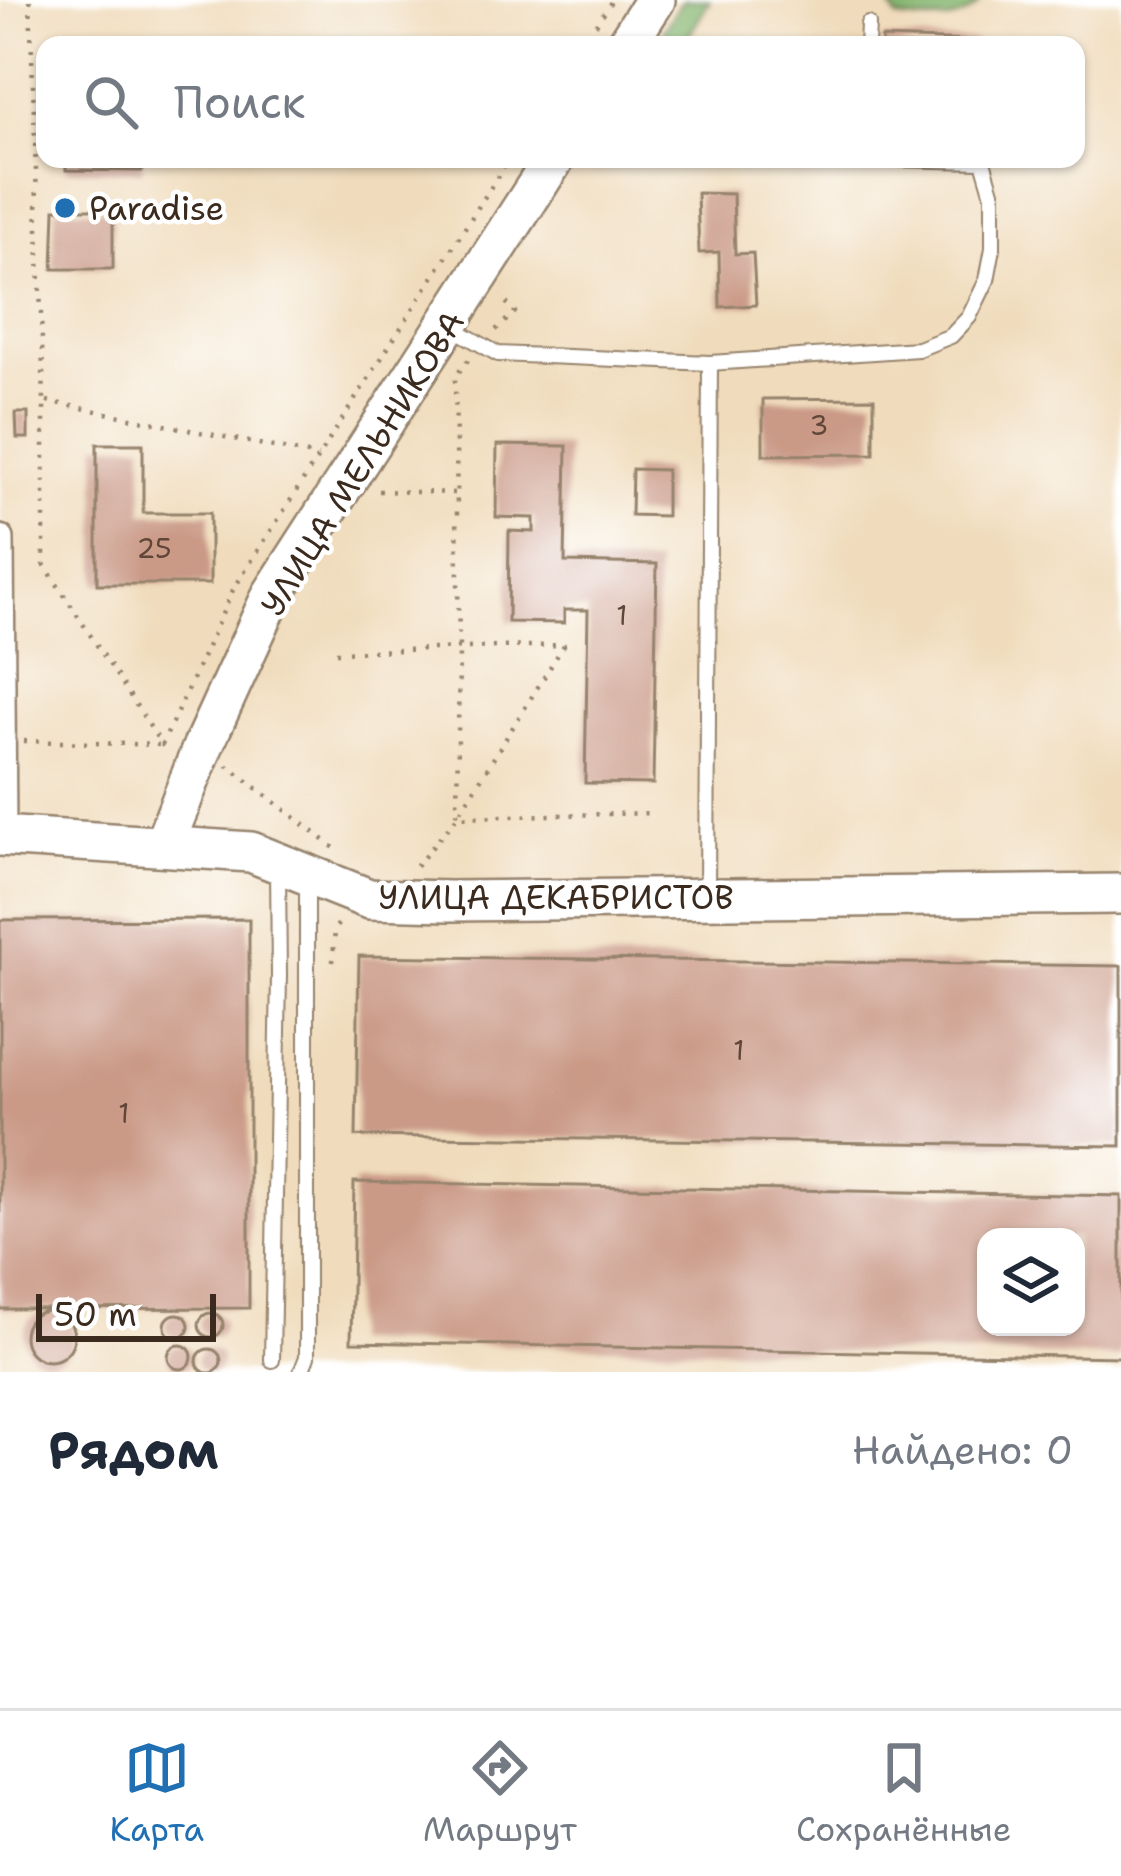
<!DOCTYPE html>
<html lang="ru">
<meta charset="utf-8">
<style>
body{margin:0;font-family:"Shantell Sans",sans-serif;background:#f2f2f3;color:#1f2937}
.controls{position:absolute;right:36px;bottom:36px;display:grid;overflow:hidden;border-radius:24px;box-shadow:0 3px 9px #0004}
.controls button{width:108px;height:108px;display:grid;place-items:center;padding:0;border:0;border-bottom:3px solid #e0e1e3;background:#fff;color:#1f2937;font:60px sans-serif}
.scale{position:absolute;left:36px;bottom:30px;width:180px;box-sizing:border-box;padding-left:12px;border:6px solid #3b2a1e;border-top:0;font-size:33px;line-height:42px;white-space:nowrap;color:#3b2a1e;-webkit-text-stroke:9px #fff;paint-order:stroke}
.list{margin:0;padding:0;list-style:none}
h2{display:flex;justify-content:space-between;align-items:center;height:156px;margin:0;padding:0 48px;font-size:51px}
h2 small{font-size:39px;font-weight:400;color:#747a83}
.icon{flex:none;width:66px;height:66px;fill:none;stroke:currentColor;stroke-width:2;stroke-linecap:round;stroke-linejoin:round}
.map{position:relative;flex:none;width:1121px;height:1372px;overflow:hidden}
.search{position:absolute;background:#fff;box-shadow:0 3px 9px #0004;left:36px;right:36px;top:36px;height:132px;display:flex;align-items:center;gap:30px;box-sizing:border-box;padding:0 42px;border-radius:24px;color:#747a83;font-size:45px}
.sheet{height:336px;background:#fff}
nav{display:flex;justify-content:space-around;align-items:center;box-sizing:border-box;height:168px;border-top:3px solid #e0e1e3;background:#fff;font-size:33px;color:#747a83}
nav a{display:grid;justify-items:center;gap:6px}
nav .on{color:#1f6fb2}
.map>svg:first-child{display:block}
.forest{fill:#86b670;stroke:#607047;stroke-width:3}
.building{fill:#ca9a87;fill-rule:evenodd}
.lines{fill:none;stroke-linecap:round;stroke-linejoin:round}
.lane-casing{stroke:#96836d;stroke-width:18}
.street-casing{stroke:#96836d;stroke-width:32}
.secondary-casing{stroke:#96836d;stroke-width:44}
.path{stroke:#96836d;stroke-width:4.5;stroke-dasharray:3 9;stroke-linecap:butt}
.lane{stroke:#fff;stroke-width:14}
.street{stroke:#fff;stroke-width:27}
.secondary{stroke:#fff;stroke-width:39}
.poi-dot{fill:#1f6fb2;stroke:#fff;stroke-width:4.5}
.labels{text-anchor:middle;stroke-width:9;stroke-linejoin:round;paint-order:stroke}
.number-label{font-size:27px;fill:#5f4638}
.poi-label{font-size:33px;fill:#3b2a1e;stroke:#fff;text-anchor:start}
.street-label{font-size:33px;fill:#3b2a1e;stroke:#fff}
</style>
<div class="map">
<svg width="1121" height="1372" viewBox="0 0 1121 1372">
<rect width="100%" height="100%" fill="#fff"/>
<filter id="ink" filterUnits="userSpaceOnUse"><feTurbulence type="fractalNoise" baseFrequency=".00833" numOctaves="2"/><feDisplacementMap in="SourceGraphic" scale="24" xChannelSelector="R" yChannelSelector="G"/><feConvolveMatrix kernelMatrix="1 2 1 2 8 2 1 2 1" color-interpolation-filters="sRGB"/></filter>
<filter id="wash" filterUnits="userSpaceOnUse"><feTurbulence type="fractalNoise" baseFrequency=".004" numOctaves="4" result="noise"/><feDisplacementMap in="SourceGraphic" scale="48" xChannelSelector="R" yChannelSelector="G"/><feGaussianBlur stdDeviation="2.7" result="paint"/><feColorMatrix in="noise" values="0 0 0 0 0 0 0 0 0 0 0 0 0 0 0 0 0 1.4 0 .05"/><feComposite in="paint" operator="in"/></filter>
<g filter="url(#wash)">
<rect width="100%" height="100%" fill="#f0dcbc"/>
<g class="forest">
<polygon points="683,0 710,0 683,45 654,45"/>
<path d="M 887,0 L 981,0 C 962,28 927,21 897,18 Z"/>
</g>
<g id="blocks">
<g class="building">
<polygon points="882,38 976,41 976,45 882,45"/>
<polygon points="66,159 142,159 142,171 66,170"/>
<polygon points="697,193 733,194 735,254 753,253 756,305 720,307 719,252 699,253"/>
<polygon points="55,209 113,209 113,269 53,269"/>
<polygon points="874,398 874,454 763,455 763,399"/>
<polygon points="16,413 28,413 28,438 17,438"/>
<polygon points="97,444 143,444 143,513 210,513 210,584 97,584"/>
<polygon points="497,445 567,446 565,562 657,564 653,784 585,783 588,610 564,610 564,623 508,622 509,531 534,532 534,518 496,517"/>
<polygon points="632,469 666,470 666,516 631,515"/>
<polygon points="249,919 249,1308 0,1309 0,920"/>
<polygon points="359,956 1121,966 1121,1146 356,1136"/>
<path d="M 354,1182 L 1121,1196 L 1121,1357 L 351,1342 ZM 986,1237 L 1076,1237 L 1076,1327 L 986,1327 Z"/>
<circle cx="49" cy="1336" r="25"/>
<circle cx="211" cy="1325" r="12"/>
<circle cx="177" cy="1326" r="12"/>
<circle cx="180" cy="1357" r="12"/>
<circle cx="209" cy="1361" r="12"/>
</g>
</g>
</g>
<g filter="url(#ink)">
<use href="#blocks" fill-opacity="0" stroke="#96836d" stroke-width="3"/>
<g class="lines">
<g class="lane-casing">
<g id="lane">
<polyline points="867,45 868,24"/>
<polyline points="449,326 498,354 710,363 918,349 951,336 969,317 987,280 993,248 993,195 983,161 887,159"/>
<polyline points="707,892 710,363"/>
<polyline points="272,1360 279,976 278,868"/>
<polyline points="301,1372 307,1357 307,880"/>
</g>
</g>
<g class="street-casing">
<polyline id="street" points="0,539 2,836"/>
</g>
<g class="secondary-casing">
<g id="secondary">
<polyline points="626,45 655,0"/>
<polyline points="0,836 251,852 369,899 450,901 1121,894"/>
<polyline points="164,845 203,746 272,595 554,159"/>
</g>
</g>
<g class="path">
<polyline points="30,0 44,400 44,564 162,745 233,590 509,159"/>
<polyline points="583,45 612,0"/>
<polyline points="496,330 515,312 500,296"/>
<polyline points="468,360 455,377 459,649 457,817 655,813"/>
<polyline points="47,401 318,456"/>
<polyline points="379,491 457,493"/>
<polyline points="336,652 564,645 457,817 414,869"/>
<polyline points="24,741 163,745"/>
<polyline points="227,765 337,850"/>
<polyline points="333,962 335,928 341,921"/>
</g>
<use href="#lane" class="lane"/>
<use href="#street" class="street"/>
<use href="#secondary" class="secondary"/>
</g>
</g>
<circle class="poi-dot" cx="65" cy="208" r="12"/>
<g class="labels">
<g class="number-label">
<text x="819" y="435">3</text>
<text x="154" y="558">25</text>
<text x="622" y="625">1</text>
<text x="739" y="1060">1</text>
<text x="124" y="1123">1</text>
</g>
<g class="poi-label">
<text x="89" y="220">Paradise</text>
</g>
<g class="street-label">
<text transform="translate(362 463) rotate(-58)" y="12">УЛИЦА МЕЛЬНИКОВА</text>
<text x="556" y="909">УЛИЦА ДЕКАБРИСТОВ</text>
</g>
</g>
</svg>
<div class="controls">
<button><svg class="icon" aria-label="layers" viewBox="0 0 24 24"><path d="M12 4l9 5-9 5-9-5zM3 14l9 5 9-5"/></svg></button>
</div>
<div class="scale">50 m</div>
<div class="search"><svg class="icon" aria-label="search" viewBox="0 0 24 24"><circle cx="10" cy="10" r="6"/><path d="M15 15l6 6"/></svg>Поиск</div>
</div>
<section class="sheet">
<h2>Рядом<small>Найдено: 0</small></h2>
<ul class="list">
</ul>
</section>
<nav>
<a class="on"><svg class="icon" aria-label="map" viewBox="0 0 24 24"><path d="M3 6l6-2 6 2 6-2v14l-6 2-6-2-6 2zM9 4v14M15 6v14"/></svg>Карта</a>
<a><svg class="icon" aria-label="directions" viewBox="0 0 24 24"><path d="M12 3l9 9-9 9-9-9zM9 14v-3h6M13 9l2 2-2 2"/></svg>Маршрут</a>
<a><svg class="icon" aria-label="saved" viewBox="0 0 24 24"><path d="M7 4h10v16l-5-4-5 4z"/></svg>Сохранённые</a>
</nav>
